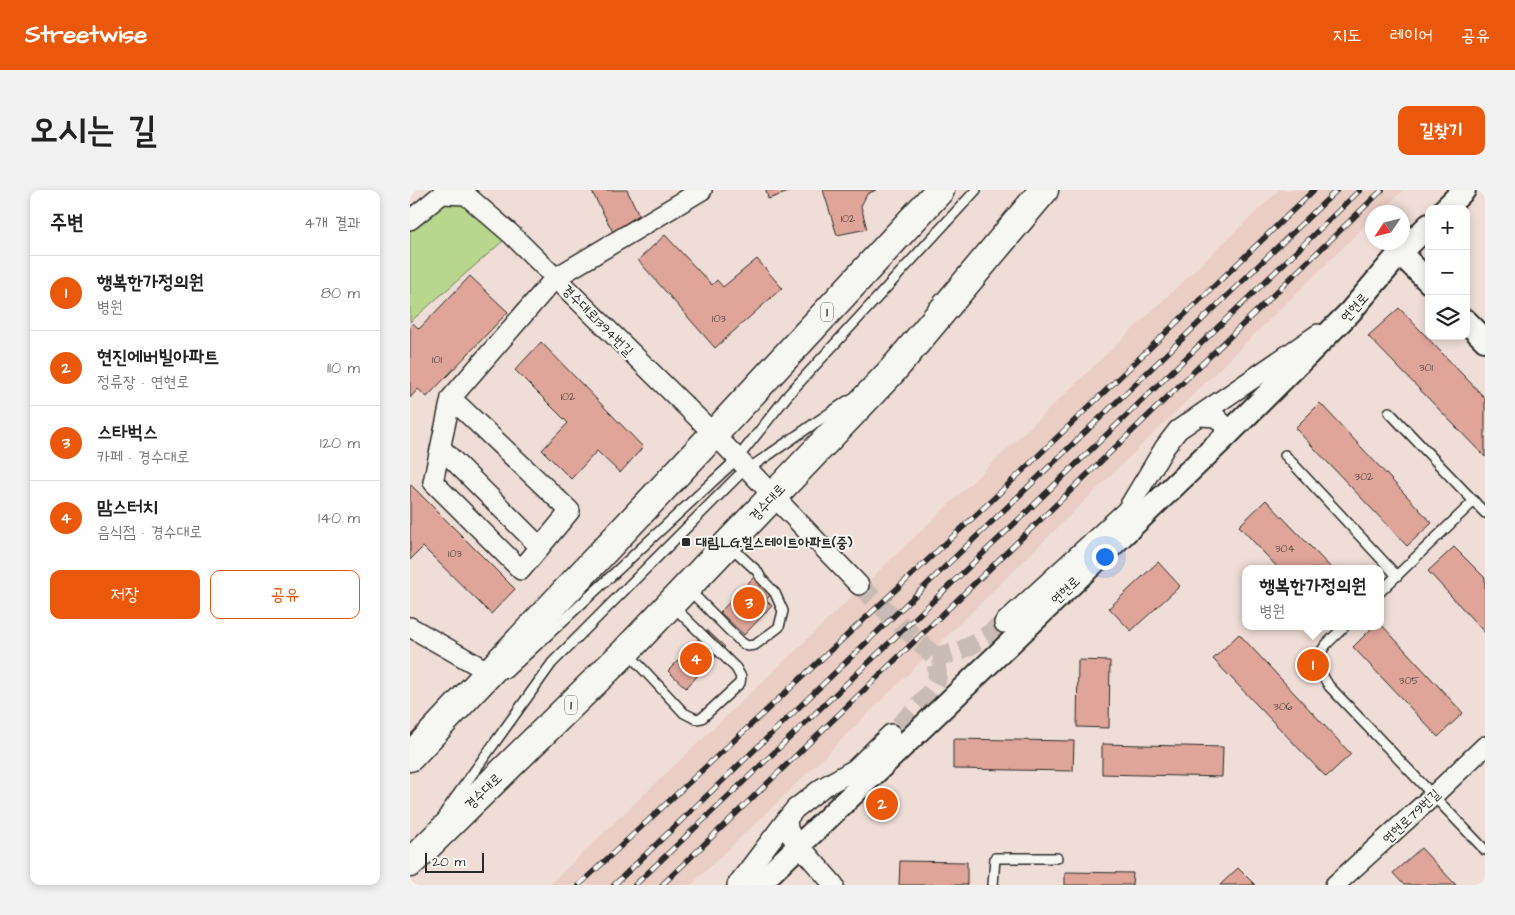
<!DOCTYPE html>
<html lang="ko">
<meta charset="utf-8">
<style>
body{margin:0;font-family:"Architects Daughter","Poor Story",sans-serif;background:#f2f2f2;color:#222}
.controls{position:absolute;right:15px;top:15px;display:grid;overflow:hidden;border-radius:10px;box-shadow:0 2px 8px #0003}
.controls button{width:45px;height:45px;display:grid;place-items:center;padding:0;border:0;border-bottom:1px solid #e0e0e0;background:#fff;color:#222;font:25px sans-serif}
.compass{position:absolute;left:955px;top:15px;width:45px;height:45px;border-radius:50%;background:#fff;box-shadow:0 2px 8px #0003;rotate:235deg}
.scale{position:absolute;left:15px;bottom:12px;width:59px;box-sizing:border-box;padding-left:5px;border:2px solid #2b2b2b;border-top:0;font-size:14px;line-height:18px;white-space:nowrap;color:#2b2b2b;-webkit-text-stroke:4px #f6f6f2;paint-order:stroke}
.you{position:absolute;left:694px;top:366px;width:18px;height:18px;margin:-12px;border:4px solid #fff;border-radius:50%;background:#1a73e8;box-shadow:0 0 0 8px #1a73e833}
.badge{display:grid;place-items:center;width:32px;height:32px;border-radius:50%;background:#ea580c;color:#fff;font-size:16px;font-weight:700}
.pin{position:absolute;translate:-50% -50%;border:2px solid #fff;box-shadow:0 1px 5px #0006}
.popup{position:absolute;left:832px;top:375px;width:142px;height:65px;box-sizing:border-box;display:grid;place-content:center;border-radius:10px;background:#fff;filter:drop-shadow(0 1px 4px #0005);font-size:16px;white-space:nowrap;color:#767676}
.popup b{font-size:19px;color:#222}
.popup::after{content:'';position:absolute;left:50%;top:100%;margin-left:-10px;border:10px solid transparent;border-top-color:#fff}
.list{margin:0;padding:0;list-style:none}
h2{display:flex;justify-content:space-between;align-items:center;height:65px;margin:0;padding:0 20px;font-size:21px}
h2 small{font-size:16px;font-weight:400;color:#767676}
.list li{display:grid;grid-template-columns:32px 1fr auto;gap:15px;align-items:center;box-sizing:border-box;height:75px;padding:0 20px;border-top:1px solid #e0e0e0}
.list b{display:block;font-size:19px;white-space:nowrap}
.list p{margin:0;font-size:16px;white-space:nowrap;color:#767676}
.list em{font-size:16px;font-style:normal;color:#767676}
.actions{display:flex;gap:10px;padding:15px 20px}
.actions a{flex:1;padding:11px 0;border:1px solid #ea580c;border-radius:10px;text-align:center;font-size:18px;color:#ea580c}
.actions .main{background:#ea580c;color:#fff}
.icon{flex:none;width:28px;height:28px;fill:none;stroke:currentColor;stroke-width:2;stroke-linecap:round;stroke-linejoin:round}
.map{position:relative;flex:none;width:1075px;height:695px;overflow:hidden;border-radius:10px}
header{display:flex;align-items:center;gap:30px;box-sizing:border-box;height:70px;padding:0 25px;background:#ea580c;color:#fff}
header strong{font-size:24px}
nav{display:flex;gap:28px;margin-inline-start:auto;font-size:18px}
.intro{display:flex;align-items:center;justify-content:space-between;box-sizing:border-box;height:120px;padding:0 30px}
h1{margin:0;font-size:35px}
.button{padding:12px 22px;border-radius:10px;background:#ea580c;color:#fff;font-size:18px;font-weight:700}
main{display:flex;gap:30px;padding:0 30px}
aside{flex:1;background:#fff;border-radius:10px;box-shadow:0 2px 8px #0003}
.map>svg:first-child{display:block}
.built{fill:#eacdc4}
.green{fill:#b8d68e;stroke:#72805c}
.building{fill:#dea598;stroke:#2b2b2b}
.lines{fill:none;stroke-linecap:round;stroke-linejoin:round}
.minor-tunnel{stroke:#c8bab5;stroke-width:19;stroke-dasharray:19 9;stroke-linecap:butt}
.service-casing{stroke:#2b2b2b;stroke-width:12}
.minor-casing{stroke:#2b2b2b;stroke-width:22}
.tertiary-casing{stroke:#2b2b2b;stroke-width:26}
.primary-casing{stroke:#2b2b2b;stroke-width:31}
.service{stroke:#f6f6f2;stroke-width:9}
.minor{stroke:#f6f6f2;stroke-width:19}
.tertiary{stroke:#f6f6f2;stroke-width:22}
.primary{stroke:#f6f6f2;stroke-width:28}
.rail-casing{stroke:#2b2b2b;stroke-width:5.5}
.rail{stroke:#f6f6f2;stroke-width:4;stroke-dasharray:11;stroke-linecap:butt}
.poi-dot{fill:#2b2b2b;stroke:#f6f6f2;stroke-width:2}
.labels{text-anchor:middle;stroke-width:4;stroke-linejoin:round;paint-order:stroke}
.number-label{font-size:11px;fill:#584a46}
.shield{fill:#f6f6f2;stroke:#686867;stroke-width:1}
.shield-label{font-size:12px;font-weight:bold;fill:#2b2b2b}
.street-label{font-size:14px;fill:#2b2b2b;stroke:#f6f6f2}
.poi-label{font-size:14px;font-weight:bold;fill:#2b2b2b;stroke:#f6f6f2;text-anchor:start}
</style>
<header>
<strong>Streetwise</strong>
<nav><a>지도</a><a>레이어</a><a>공유</a></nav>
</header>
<div class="intro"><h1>오시는 길</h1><a class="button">길찾기</a></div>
<main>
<aside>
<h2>주변<small>4개 결과</small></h2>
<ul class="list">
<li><span class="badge">1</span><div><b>행복한가정의원</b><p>병원</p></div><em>80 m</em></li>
<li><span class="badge">2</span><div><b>현진에버빌아파트</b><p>정류장 · 연현로</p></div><em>110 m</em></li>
<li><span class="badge">3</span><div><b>스타벅스</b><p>카페 · 경수대로</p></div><em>120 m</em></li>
<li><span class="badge">4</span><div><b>맘스터치</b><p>음식점 · 경수대로</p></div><em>140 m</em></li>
</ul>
<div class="actions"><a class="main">저장</a><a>공유</a></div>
</aside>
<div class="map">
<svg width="1075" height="695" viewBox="0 0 1075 695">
<rect width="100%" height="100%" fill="#efded7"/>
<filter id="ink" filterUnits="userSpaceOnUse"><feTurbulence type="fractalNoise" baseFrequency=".02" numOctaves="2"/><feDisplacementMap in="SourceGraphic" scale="10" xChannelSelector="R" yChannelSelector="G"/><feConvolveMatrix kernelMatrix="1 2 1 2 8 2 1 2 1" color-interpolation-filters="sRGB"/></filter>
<g filter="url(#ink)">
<polygon class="built" points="869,0 993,0 970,22 962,22 962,29 376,604 281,695 139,695"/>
<polygon class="green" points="32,4 81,26 101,44 0,132 0,30"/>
<g class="building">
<polygon points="181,0 217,0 229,25 203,42"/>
<polygon points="356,0 385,0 358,9"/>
<polygon points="413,0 466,0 457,4 451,16 457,39 427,45"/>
<polygon points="255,45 302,95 307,90 313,97 347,69 372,98 305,158 228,70"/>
<polygon points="60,86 98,122 17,207 8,199 0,208 0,137 3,133 9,139"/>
<polygon points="989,118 1075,208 1075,267 958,146"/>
<polygon points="131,152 233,257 210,283 187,261 161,289 132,260 158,233 105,180"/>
<polygon points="910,213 1022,333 997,356 885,238"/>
<polygon points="0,294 105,399 81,424 13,357 0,370"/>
<polygon points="856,310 922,379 869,379 829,336"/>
<polygon points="1044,357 1075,388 1075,443 1018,381"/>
<polygon points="748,372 770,396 721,441 699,418"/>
<polygon points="344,387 361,404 356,410 362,416 334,445 310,422"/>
<polygon points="970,433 1053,523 1028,547 943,457 964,436 970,436"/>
<polygon points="297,440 315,457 276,498 258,481"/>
<polygon points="829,444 941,564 916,587 803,469"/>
<polygon points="668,470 700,471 699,538 667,537"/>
<polygon points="543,549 664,551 663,581 543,579"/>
<polygon points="692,554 813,557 812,587 692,584"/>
<polygon points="1011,658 1046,695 994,695 983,683"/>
<polygon points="490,671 557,672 557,695 489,695"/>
<polygon points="828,678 845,695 810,695"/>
<polygon points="655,682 723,683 722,695 655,695"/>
</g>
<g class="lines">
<g class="minor-tunnel">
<path d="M 449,395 L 523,465 C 526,472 528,481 527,489 C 524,503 493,531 481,544"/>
<path d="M 523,465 C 551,467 573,448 594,433"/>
</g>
<g class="service-casing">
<g id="service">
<polyline points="979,222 1075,323"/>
<polyline points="875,265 987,386"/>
<polyline points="278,399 331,452 337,456 345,455 369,437 373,421 365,403 351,388 347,381 320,356"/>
<polyline points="970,402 1064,311"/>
<path d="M 935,436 C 913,458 898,465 919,496 L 1075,660"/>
<polyline points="218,463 274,523 286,529 292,528 330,493 331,487 326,478 262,415"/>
<polyline points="97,483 327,269 378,205 566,0"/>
<polyline points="35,622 142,473 328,286 437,211"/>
<polyline points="583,695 585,668 647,668"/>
</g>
</g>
<g class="minor-casing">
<g id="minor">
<polyline points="0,30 32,4 56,5 101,44 304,244 449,395"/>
<polyline points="41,208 160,321 111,380 23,292 41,208 145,88 292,0"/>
<polyline points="790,226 806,227 814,235 815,247"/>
<polyline points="31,258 130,357"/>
<polyline points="594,433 717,320 755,257 768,240 908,144"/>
<polyline points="0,437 79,482"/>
<polyline points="327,695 377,629"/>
<polyline points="424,695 382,647 378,639 377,629 385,619 412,598 445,579 481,544"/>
<polyline points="925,695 1024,605 1075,556"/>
</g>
</g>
<g class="tertiary-casing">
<g id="tertiary">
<polyline points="1035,19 1054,0"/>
<polyline points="990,63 1019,92"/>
<polyline points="1056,131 1075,150"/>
<polyline points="348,695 815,247 940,122 990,63 1019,35"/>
</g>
</g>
<g class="primary-casing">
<g id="primary">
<polyline points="0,567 304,244 530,0"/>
<polyline points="0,673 216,461 483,180 634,0"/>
</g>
</g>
<use href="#service" class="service"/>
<use href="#minor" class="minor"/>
<use href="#tertiary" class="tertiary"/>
<use href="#primary" class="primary"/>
<g class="rail-casing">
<g id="rail">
<polyline points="169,695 581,311 904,0"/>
<polyline points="204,695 927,0"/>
<polyline points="225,695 604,334 950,0"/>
<polyline points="252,695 972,0"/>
</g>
</g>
<use href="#rail" class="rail"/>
</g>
</g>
<rect class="poi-dot" x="271" y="347" width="10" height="10" rx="2.5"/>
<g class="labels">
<g class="number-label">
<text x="438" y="32">102</text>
<text x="309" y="132">103</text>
<text x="27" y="173">101</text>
<text x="1016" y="181">301</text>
<text x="158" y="210">102</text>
<text x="954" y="290">302</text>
<text x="875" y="362">304</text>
<text x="45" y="367">103</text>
<text x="999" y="494">305</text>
<text x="873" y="520">306</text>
</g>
<g class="shield">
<rect x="411" y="112.5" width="12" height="19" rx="4"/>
<rect x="155" y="505.5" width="12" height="19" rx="4"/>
</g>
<g class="shield-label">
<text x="417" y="126">1</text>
<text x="161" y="519">1</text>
</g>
<g class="street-label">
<text transform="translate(944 117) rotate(-48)" y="5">연현로</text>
<text transform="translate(188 130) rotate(45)" y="5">경수대로1394번길</text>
<text transform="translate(357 312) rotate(-47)" y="5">경수대로</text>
<text transform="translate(655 400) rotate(-44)" y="5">연현로</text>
<text transform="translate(73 601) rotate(-44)" y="5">경수대로</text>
<text transform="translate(1001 626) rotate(-43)" y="5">연현로79번길</text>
</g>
<g class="poi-label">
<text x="286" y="357">대림.LG.힐스테이트아파트(중)</text>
</g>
</g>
</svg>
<div class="controls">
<button>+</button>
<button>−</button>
<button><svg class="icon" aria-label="layers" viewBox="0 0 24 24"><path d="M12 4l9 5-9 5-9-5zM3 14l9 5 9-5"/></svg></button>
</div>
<svg class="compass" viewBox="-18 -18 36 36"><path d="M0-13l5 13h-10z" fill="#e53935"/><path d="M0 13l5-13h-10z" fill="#767676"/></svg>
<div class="scale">20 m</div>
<div class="you"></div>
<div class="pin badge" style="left:903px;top:475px">1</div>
<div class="popup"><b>행복한가정의원</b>병원</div>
<div class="pin badge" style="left:472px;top:614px">2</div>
<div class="pin badge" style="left:339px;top:413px">3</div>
<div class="pin badge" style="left:286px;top:469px">4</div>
</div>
</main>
